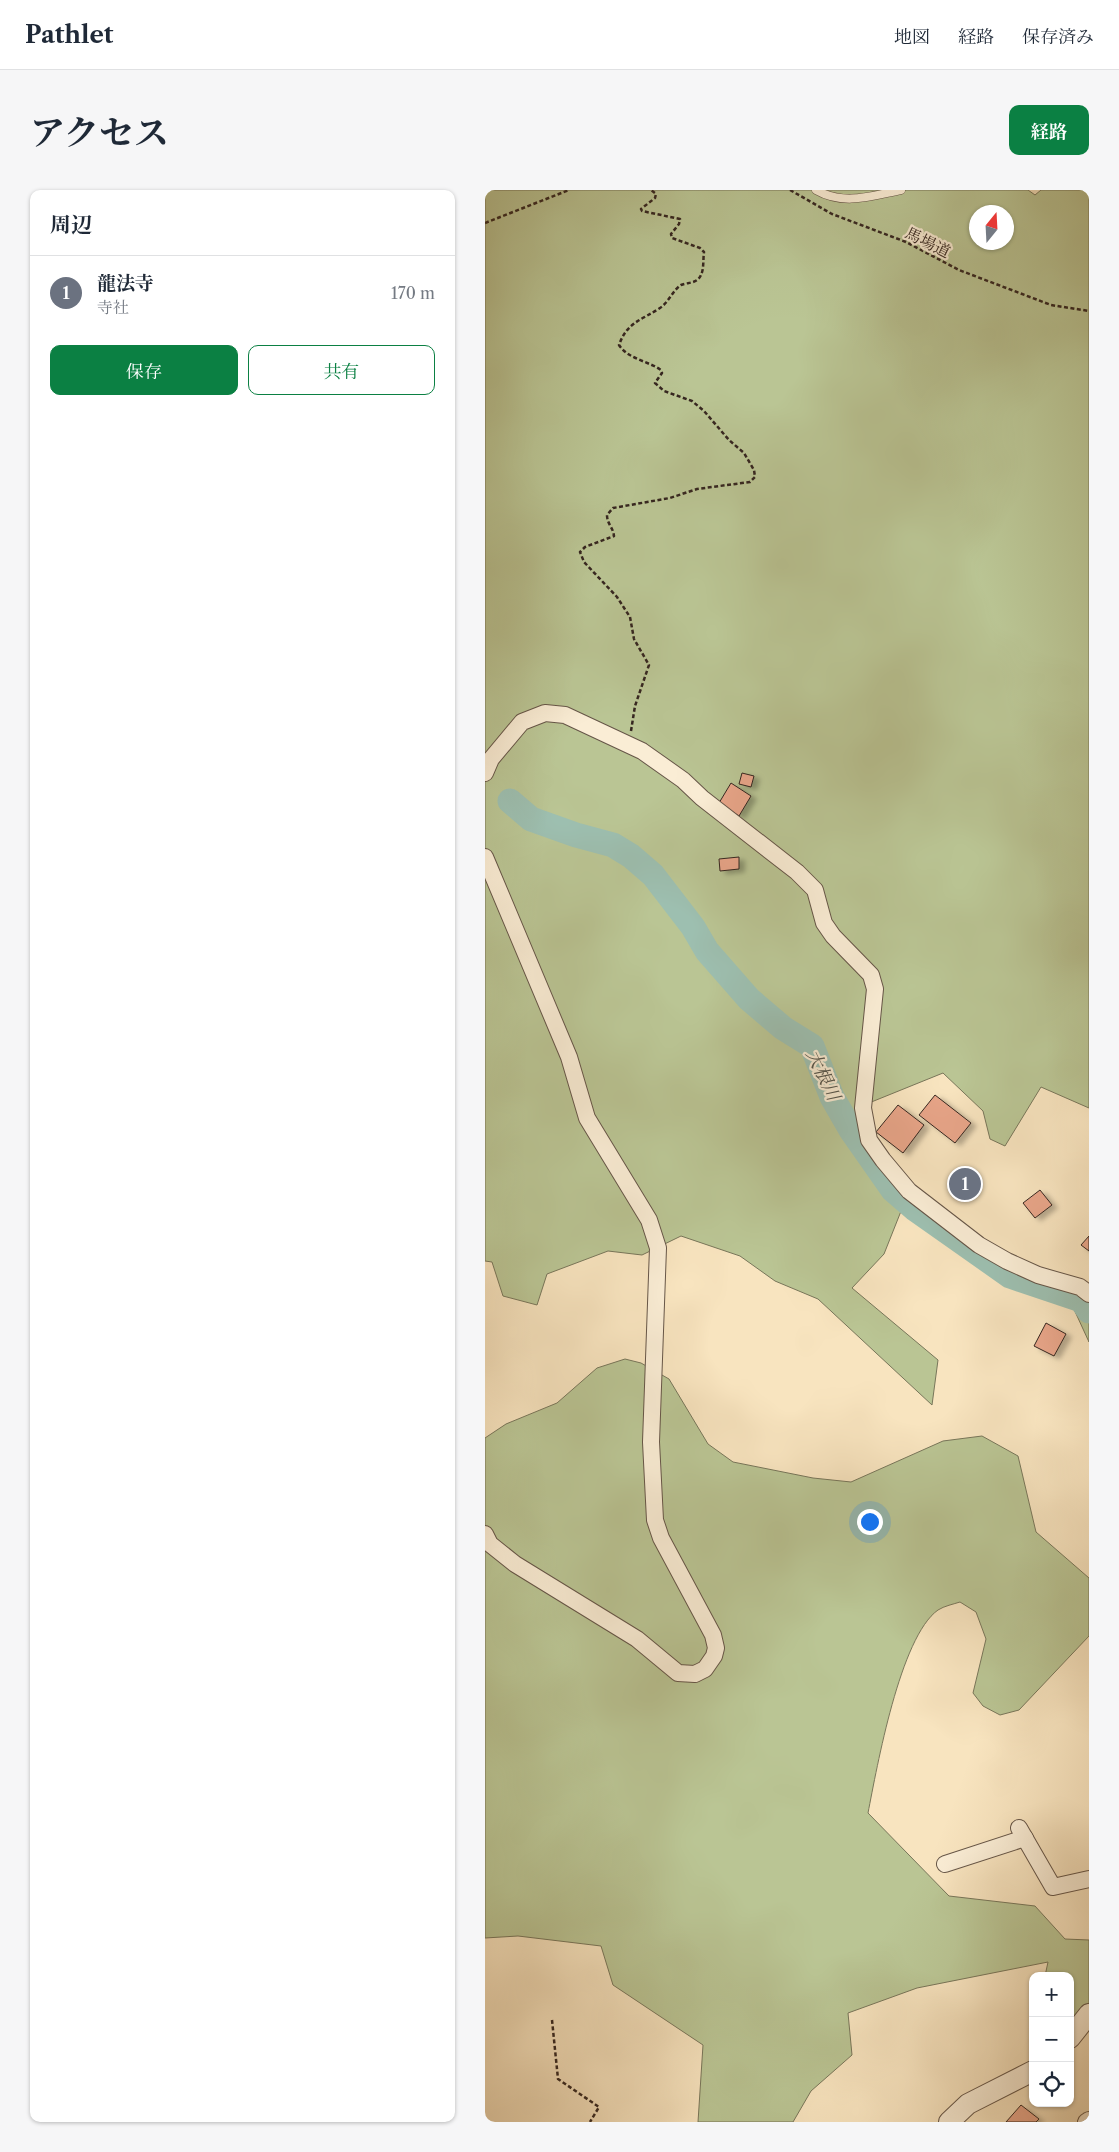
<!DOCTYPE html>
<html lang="ja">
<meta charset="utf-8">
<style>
body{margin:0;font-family:"Libre Caslon Text","Noto Serif JP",serif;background:#f6f6f7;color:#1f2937}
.controls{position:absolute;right:15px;bottom:15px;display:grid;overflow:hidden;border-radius:10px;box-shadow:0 1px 4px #0004}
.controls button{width:45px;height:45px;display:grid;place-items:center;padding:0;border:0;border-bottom:1px solid #e0e1e3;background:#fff;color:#1f2937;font:25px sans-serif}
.compass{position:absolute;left:484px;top:15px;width:45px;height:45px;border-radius:50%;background:#fff;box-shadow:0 1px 4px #0004;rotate:18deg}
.you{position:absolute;left:384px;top:1331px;width:18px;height:18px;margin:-12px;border:4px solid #fff;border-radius:50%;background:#1a73e8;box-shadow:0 0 0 8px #1a73e833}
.badge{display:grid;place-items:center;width:32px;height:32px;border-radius:50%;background:#0b8043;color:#fff;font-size:16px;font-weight:700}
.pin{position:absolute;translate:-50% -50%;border:2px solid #fff;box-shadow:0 1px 5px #0006}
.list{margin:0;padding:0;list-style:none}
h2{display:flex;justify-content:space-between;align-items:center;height:65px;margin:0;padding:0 20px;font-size:21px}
h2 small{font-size:16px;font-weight:400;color:#747a83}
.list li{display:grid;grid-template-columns:32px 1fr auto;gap:15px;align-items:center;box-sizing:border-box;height:75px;padding:0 20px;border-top:1px solid #e0e1e3}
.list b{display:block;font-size:19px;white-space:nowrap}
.list p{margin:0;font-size:16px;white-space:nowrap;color:#747a83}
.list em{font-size:16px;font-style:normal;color:#747a83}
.actions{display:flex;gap:10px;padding:15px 20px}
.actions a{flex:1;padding:11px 0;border:1px solid #0b8043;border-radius:10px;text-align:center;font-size:18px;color:#0b8043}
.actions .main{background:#0b8043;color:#fff}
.icon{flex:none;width:28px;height:28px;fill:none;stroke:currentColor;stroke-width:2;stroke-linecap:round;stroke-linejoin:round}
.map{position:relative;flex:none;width:604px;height:1932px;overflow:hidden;border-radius:10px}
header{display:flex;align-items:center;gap:30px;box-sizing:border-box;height:70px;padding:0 25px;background:#fff;border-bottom:1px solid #e0e1e3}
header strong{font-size:24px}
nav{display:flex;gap:28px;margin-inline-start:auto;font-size:18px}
.intro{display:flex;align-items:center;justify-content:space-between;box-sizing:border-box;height:120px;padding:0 30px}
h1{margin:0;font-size:35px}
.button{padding:12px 22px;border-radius:10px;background:#0b8043;color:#fff;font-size:18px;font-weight:700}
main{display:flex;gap:30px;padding:0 30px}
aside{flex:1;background:#fff;border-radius:10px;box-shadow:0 1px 4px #0004}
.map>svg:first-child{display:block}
.green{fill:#bac594;stroke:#78765a;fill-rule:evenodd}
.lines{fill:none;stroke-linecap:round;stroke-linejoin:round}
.river{stroke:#9dbfb0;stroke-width:25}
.building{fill:#e8a589;stroke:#352620;filter:url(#shadow)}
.service-casing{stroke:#665648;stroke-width:9}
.minor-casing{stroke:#665648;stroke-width:18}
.tertiary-casing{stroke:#665648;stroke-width:22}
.path{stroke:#352620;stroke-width:2.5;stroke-dasharray:4 2.5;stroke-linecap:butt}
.service{stroke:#faedd5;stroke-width:8}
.minor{stroke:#faedd5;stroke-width:16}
.tertiary{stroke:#faedd5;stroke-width:20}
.labels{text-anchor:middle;stroke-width:4.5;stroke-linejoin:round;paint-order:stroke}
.street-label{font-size:16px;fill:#352620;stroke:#faedd5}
.water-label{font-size:18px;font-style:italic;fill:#54544b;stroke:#faedd5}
</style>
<header>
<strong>Pathlet</strong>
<nav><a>地図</a><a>経路</a><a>保存済み</a></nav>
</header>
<div class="intro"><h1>アクセス</h1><a class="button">経路</a></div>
<main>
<aside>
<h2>周辺<small></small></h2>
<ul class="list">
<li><span class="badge" style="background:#6b7280">1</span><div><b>龍法寺</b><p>寺社</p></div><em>170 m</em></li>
</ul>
<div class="actions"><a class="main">保存</a><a>共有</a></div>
</aside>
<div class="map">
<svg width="604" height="1932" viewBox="0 0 604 1932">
<defs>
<filter id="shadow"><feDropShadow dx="5.5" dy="3" stdDeviation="2.5" flood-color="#0004"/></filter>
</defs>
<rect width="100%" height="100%" fill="#f8e4bf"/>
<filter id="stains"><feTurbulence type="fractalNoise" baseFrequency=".004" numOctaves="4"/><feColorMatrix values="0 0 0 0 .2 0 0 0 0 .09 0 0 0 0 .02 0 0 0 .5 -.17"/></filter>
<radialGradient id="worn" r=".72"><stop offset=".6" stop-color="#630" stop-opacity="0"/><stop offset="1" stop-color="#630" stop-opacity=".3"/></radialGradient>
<g class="green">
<path d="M 0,0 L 543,0 L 550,5 L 556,0 L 604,0 L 604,918 L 556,897 L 520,956 L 505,949 L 498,921 L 458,883 L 374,917 L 380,952 L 392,977 L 424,1001 L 399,1064 L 367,1098 L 453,1170 L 447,1215 L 333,1109 L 290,1091 L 255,1066 L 196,1046 L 157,1065 L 123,1061 L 62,1084 L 52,1115 L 18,1106 L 7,1072 L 0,1071 ZM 492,22 L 522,22 L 522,52 L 492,52 Z"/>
<polygon points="576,1091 604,1104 604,1152"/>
<path d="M 140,1169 L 156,1173 L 184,1189 L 223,1254 L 248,1272 L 328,1288 L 366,1292 L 458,1251 L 497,1246 L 533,1266 L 551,1342 L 604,1388 L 604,1446 L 534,1520 L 515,1525 L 498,1516 L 488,1503 L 501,1449 L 491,1422 L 475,1412 C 469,1414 459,1416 453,1420 C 415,1447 392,1577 383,1623 L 464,1706 L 550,1716 L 580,1749 L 604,1750 L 604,1824 L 599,1832 L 585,1824 L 585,1786 L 560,1786 L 563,1772 L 432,1798 L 363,1823 L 367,1865 L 326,1901 L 308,1932 L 213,1932 L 218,1855 L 128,1795 L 116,1756 L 33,1746 L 0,1748 L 0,1248 L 21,1234 L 72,1213 L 112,1178 Z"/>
</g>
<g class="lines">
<polyline class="river" points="25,611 46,629 91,645 128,655 146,666 168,685 208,737 222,761 264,809 298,838 327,856 347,907 366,940 408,1000 430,1019 525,1086 596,1110 604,1121"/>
</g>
<g class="building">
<polygon points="257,583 269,586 266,597 254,594"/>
<polygon points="246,593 266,606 254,626 234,613"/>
<polygon points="254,667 254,679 235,681 234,669"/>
<polygon points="450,905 486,933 470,953 434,925"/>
<polygon points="413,915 439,935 418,963 391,942"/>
<polygon points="555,1000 567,1015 550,1028 538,1013"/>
<polygon points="604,1046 604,1061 596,1055"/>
<polygon points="561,1133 581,1144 569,1166 549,1156"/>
<polygon points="536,1915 554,1929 551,1932 521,1932"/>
</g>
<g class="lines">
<g class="service-casing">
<path id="service" d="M 331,0 C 359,16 386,6 416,0"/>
</g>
<g class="minor-casing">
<g id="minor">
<polyline points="0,583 6,569 37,532 60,523 80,525 157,561 198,590 217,608 312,682 330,700 339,733 348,746 386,785 390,799 378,918 384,950 398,970 424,1001 494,1055 522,1071 553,1085 595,1097 604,1104"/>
<polyline points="0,667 84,867 102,928 164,1030 173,1058 166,1252 170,1330 176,1348 228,1445 231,1458 229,1466 220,1479 210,1484 193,1483 152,1449 30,1374 5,1354 0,1344"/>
<polyline points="534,1638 568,1697 604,1689"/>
<polyline points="460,1674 540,1648"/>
<polyline points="601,1932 604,1930"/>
</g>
</g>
<g class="tertiary-casing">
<g id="tertiary">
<polyline points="585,1848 604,1824"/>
<polyline points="464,1932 483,1914 548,1881"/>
</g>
</g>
<g class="path">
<polyline points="305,0 347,24 421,52 474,80 566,115 604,121"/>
<polyline points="0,33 84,0"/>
<path d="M 146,541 L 150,516 L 164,475 L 149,449 L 145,427 L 132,407 L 99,372 L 95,362 L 100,357 L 129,346 C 128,337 122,334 122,325 L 128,318 L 185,308 L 212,299 L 265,292 L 270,287 L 269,280 L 259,263 L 244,250 L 219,221 L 207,211 L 179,201 L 170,193 L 177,183 L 176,180 C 163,171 143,169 134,155 C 142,132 157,130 175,118 C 184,112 188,100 196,95 C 203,92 212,94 216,85 C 219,79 218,69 219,62 L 215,58 L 187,48 L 186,44 L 194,34 L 195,29 L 157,21 L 156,19 L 170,8 L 171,4 L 166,0"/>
<polyline points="67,1830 73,1889 114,1917 105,1932"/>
</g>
<use href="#service" class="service"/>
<use href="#minor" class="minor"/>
<use href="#tertiary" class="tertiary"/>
</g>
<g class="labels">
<g class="street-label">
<text transform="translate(443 52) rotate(26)" y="6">馬場道</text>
</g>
<g class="water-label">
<text transform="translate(338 885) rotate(64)" y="6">大根川</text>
</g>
</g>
<rect width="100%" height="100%" filter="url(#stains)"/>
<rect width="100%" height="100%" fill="url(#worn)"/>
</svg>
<div class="controls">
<button>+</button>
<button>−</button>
<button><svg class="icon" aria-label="locate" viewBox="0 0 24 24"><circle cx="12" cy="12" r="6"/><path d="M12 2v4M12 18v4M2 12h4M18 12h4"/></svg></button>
</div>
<svg class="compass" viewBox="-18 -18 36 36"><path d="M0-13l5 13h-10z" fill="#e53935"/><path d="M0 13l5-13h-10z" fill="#747a83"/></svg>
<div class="you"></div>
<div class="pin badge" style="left:480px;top:994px;background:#6b7280">1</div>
</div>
</main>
